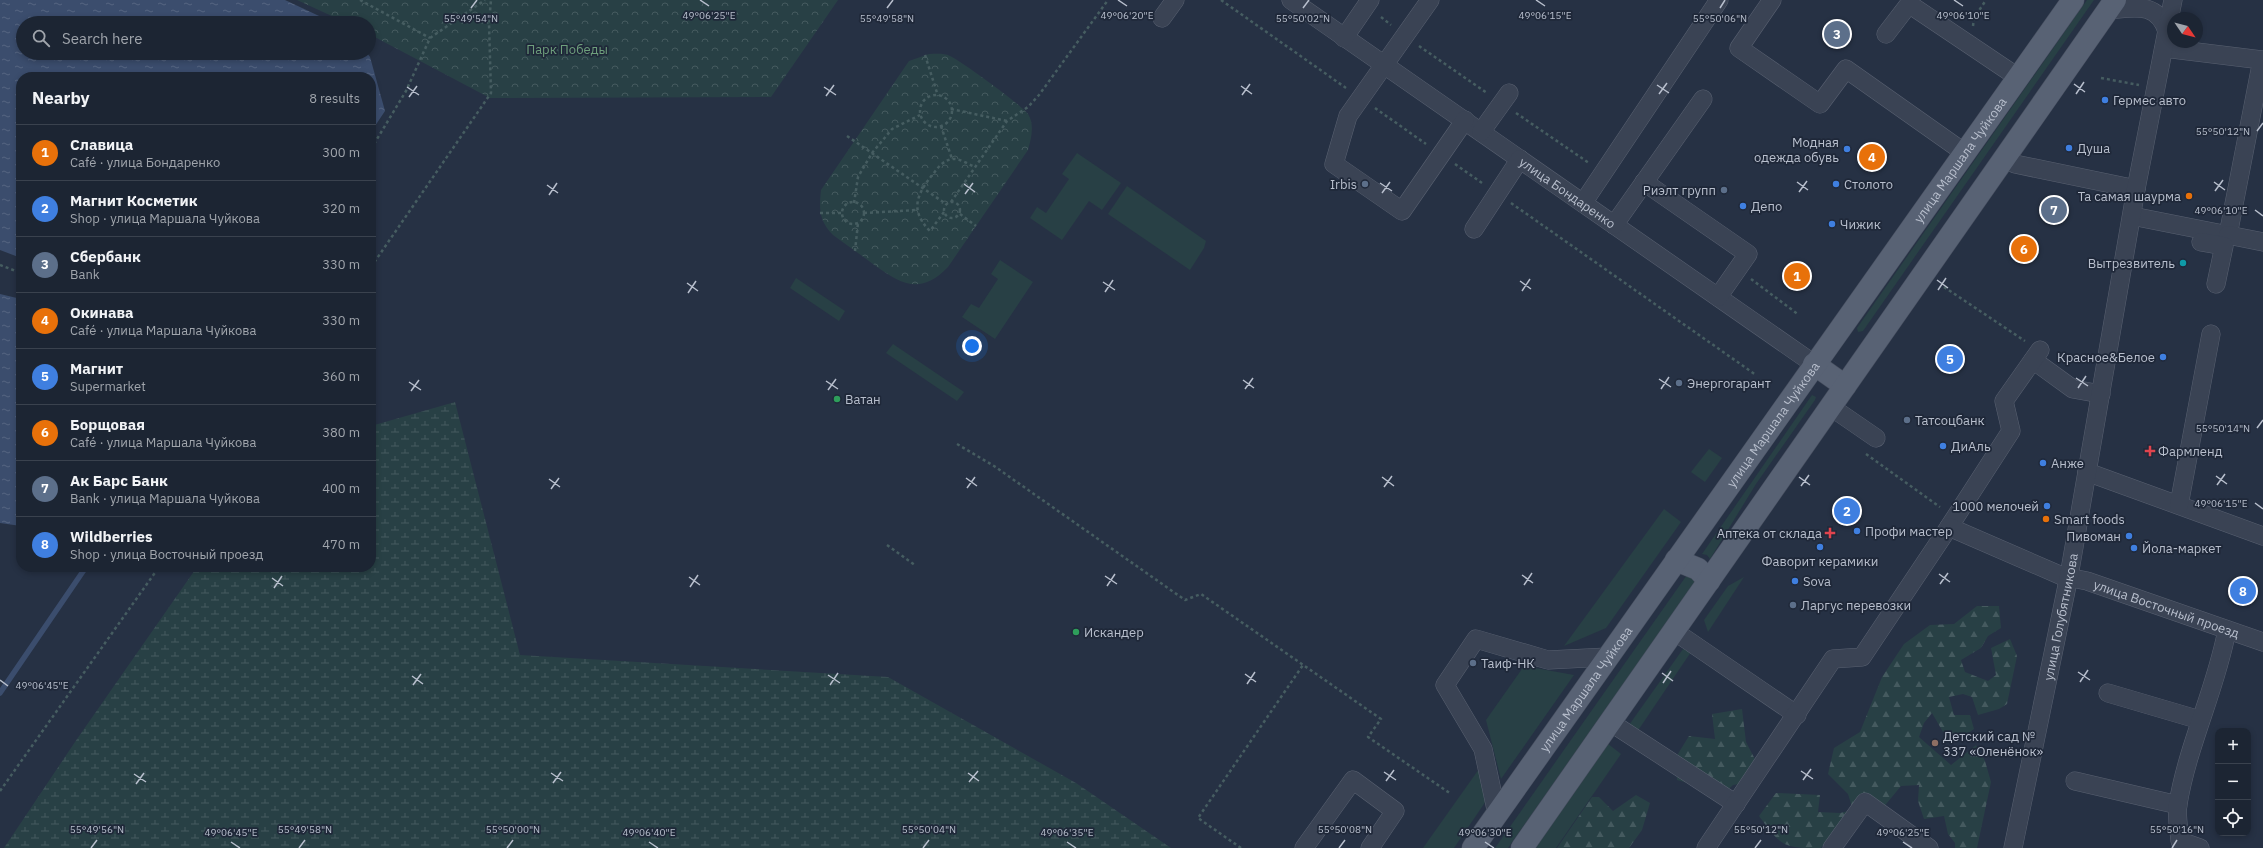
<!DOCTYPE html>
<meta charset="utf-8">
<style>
body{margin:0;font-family:"IBM Plex Sans",sans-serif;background:#252d3b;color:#f1f3f6}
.controls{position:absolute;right:12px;bottom:12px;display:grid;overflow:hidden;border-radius:8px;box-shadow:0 2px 6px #0003}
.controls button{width:36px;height:36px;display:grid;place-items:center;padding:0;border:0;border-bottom:1px solid #3a424e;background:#1c2533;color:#f1f3f6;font:20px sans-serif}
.compass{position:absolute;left:2167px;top:12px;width:36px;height:36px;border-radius:50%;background:#1c2533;box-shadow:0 2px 6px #0003;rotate:125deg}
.you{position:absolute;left:972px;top:346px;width:14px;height:14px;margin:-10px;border:3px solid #fff;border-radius:50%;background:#1a73e8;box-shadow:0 0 0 6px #1a73e833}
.badge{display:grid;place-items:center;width:26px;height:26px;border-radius:50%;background:#95b2f1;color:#fff;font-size:13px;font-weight:700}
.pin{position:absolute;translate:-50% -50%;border:2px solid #fff;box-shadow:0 1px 4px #0006}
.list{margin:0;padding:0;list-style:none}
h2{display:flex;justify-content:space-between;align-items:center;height:52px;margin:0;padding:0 16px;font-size:17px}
h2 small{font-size:13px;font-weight:400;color:#a0a5ac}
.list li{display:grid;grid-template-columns:26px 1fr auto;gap:12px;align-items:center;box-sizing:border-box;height:56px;padding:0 16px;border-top:1px solid #3a424e}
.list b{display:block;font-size:15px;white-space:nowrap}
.list p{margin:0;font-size:13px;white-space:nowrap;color:#a0a5ac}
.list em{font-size:13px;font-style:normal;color:#a0a5ac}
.icon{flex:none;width:22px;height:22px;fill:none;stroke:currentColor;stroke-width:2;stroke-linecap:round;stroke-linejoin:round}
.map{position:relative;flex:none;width:2263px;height:848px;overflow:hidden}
.search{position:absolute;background:#1c2533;box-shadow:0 2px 6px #0003;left:16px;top:16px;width:360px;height:44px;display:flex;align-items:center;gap:10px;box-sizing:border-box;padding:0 14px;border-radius:22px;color:#a0a5ac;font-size:15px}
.panel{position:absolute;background:#1c2533;box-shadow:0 2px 6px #0003;left:16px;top:72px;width:360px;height:500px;border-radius:16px}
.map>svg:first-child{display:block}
.grass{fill:#284045}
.forest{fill:url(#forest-firs)}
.wetland{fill:url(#wetland-marsh)}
.park{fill:url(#park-crowns)}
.water{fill:url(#water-ripples)}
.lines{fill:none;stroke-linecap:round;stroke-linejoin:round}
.stream{stroke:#3b4d6d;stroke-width:5.5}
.minor-casing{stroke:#596171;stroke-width:19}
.major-casing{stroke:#444c5d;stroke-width:23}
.path{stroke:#465d61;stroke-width:2.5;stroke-dasharray:3 3;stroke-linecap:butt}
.minor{stroke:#3a4354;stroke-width:18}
.major{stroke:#586274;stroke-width:22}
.ticks{fill:none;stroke:#b8bfcd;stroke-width:1.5}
.shop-dot{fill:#3f7fe0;stroke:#1f2839;stroke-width:1.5}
.service-dot{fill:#5c6f8a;stroke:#1f2839;stroke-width:1.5}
.food-dot{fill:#e8710a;stroke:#1f2839;stroke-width:1.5}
.culture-dot{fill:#0f9aa8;stroke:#1f2839;stroke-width:1.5}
.leisure-dot{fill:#2e9e5b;stroke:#1f2839;stroke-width:1.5}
.health-dot{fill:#e0444e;stroke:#1f2839;stroke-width:1.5}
.education-dot{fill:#8d6e63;stroke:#1f2839;stroke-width:1.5}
.labels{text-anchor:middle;stroke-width:3.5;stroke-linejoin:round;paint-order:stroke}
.park-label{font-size:13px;fill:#6e9f7c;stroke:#1f2839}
.poi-label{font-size:13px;fill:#b8bfcd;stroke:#1f2839;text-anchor:start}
.street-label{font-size:13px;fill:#b8bfcd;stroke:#1f2839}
.ticks-label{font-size:10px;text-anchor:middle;fill:#b8bfcd;stroke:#1f2839;stroke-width:3.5;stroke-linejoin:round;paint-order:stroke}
</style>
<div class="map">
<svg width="2263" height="848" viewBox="0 0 2263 848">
<defs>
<pattern id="forest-firs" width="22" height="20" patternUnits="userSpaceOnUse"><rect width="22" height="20" fill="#284045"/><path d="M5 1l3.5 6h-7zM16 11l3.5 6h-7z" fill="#455a5f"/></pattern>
<pattern id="wetland-marsh" width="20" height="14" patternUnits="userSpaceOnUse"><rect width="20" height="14" fill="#284045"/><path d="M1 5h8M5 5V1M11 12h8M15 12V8" fill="none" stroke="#455a5f"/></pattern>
<pattern id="park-crowns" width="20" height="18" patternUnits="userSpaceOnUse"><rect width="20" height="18" fill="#284045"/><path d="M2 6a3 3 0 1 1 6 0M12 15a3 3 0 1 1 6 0" fill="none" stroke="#455a5f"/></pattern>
<pattern id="water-ripples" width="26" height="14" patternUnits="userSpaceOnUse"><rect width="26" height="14" fill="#3b4d6d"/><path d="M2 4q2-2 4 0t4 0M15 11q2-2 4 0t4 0" fill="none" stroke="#556581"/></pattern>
</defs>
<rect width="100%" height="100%" fill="#263144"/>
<g class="grass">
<polygon points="2087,0 2094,0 1863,331 1858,332 1857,328"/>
<polygon points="1077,153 1121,183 1102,210 1089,201 1062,240 1030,218 1037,207 1046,213 1069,179 1062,174"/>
<polygon points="1127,186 1206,241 1204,248 1190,270 1108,214"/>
<polygon points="1000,260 1033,282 995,339 962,317 971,304 979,308 998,279 991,274"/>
<polygon points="796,278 845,311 839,321 790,288"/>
<polygon points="893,344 964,392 957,401 886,353"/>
<polygon points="1812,395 1816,397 1815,400 1756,484 1710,559 1707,555 1702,554"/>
<polygon points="1709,449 1722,458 1705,482 1691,472"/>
<polygon points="1664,509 1681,522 1606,628 1564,646"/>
<polygon points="1689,572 1698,578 1508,848 1495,848"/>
<polygon points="1744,577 1708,632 1704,620 1728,586"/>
<polygon points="1683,649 1691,652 1637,732 1629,725"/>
<polygon points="1524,666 1574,675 1501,779 1486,720"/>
<polygon points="1607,743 1621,754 1556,848 1533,848"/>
<polygon points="1479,769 1486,801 1454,848 1423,848"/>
</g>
<g class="forest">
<path d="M 1977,606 L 1999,606 L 2001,628 L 1988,636 L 1981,648 L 1961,660 L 1965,672 L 1988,681 L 1996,675 L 1991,648 L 2010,639 L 2017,656 L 2007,704 L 1999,709 L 1978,715 L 1972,697 L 1963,694 L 1949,697 L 1954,715 L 1970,715 L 1974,729 L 1963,737 L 1943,732 L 1932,713 L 1924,723 L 1919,737 L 1951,765 L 1976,745 L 1985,761 L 1991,782 L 1977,848 L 1955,848 L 1955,843 L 1948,834 L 1944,816 L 1924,819 L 1918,801 L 1919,785 L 1901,786 L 1882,809 L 1863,797 C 1850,815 1834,830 1821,848 C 1783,848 1782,847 1759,816 L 1776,793 L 1820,795 L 1818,812 L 1840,813 L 1853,810 L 1848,794 L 1828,774 L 1834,748 L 1860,732 L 1882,677 L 1904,644 L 1930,625 L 1954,624 Z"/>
<polygon points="1742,709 1746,742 1760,769 1752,782 1733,785 1721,796 1703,787 1677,780 1676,757 1689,736 1715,739 1712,714"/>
<polygon points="1636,795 1650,803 1642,830 1629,848 1557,848 1592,797 1599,797 1613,811"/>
</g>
<polygon class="wetland" points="455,402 520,655 888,677 1076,783 1171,848 4,848 77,739 197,567 371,567 371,426"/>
<g class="park">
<polygon points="297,0 838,0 771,97 490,98 369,34 369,23 347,23"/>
<path d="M 929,54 C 936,54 944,53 950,56 C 961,61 1023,106 1028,114 C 1035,125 1031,139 1028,150 L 948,267 C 920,296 901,284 873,264 C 860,254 846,245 833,235 C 819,221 819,209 821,190 L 909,61 Z"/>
</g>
<g class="water">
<polygon points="0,0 285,0 334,23 23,23 23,53 367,53 370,57 385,111 371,132 371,77 21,77 21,258 0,250"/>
<polygon points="0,294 21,299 21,526 0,523"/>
</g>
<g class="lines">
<polyline class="stream" points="0,693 86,567"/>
<g class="minor-casing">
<g id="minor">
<path id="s1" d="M 1291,0 L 1814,364"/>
<polyline points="1430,0 1348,116 1334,164 1402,211 1465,120"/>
<polyline points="1772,0 1739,48 1820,104 1846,69 1965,153"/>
<path d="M 2108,10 C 2134,8 2157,1 2167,31"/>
<polyline points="1162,18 1175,0"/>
<polyline points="1886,34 1909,4 2019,78"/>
<polyline points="1344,38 1370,0"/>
<polyline points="1481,132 1509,93"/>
<polyline points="2005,157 2015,164 2136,189"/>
<polyline points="1644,182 1748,254 1718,297"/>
<polyline points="1583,203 1719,0"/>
<polyline points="2132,216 2228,235 2262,60 2164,48"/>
<polyline points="1614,225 1703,99"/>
<polyline points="1474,229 1520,159"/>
<polyline points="2228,235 2263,242"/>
<polyline points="2201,242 2224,246 2216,284"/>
<polyline points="2033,360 2073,389 2101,394"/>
<polyline points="1831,407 1876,438"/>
<polyline points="2087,472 2263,536"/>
<polyline points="2179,505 2211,334"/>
<polyline points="1949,527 2011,431 2004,401 2040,350"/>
<polyline points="1674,631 1797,715"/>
<polyline points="2108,693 2200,720"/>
<polyline points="1610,722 1736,804"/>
<polyline points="2075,781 2178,805"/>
<polyline points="1497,814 1483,749 1445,685 1476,639 1548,660 1607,657"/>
<polyline points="1304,848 1353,780 1395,811 1370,848"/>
<path id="s2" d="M 1706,848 L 1833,659 L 1862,657 L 1949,527 L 2062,576 L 2087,581 L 2263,642"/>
<polyline points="1832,848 1865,802 1929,848"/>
<path id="s3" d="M 2013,848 L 2069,576 L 2136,189 L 2173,0"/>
<path d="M 2200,848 L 2180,841 C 2179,829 2176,815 2178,804 C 2188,744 2216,689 2227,630"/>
</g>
</g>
<g class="major-casing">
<g id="major">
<polyline points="1814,364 1845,386"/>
<polyline points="1676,560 1698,569 1709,581"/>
<path id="s4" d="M 1473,848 L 2073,0"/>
<polyline points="1522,848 2115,0"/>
</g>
</g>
<g class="path">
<polyline points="360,0 430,38"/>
<polyline points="1221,0 1346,88"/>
<polyline points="1381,17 1391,25"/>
<polyline points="1973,26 1974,18 1986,0"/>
<polyline points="1419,46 1487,93"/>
<polyline points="925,55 938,96"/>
<polyline points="2101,78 2139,85"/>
<circle cx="936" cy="111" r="16"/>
<polyline points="1375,108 1426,144"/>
<polyline points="951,109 1007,121"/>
<polyline points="1516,113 1589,163"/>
<polyline points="941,126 952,159"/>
<polyline points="847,136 946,204"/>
<polyline points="371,149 406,91 430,38 485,0"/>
<polyline points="1455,164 1482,183"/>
<circle cx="952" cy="210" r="8"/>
<polyline points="951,202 1007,121 1028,107 1039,95 1108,0"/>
<circle cx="853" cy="213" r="11"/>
<polyline points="854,203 858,177 872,153 892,129 920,115"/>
<polyline points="1511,203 1756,375"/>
<path d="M 944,212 L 930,231 C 909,210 917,194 933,174 C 938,168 942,161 952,159 C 959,158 968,164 975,167"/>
<polyline points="820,213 842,213"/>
<polyline points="864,213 917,210"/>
<polyline points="960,214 976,226"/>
<polyline points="855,251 858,223"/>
<polyline points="0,265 21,273"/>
<polyline points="371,267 491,93 489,23 491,0"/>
<polyline points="1751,279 1799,315"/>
<polyline points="1944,287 2025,341"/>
<polyline points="957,444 994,466 1185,600 1201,594 1381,719 1368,737 1451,794"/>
<polyline points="1866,454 1940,507"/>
<polyline points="887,545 916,566"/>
<polyline points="0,791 159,567"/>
<polyline points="1241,848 1198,818 1303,665"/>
</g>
<use href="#minor" class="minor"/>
<use href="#major" class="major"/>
</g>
<path class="ticks" d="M 700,0 L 709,6M 1118,0 L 1127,6M 1536,0 L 1545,6M 1954,0 L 1963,6M 471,8 L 477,0M 887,8 L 893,0M 1303,8 L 1309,0M 1720,8 L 1725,0M 2074,84 L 2085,92M 1657,85 L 1669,93M 1241,86 L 1252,94M 407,87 L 419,95M 824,87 L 836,95M 1659,94 L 1667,83M 2076,94 L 2084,82M 1242,95 L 1250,84M 826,96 L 834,85M 409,97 L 417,86M 2257,131 L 2263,123M 1797,182 L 1808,190M 2214,182 L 2225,190M 1380,183 L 1392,191M 964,184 L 975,192M 547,185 L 558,193M 2215,191 L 2223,180M 1799,192 L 1807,181M 1382,193 L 1390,182M 965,194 L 973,183M 549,195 L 557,183M 2255,210 L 2263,216M 1937,280 L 1948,288M 1520,281 L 1531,289M 1103,282 L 1115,290M 687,283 L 698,291M 1938,290 L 1946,278M 1522,291 L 1530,279M 1105,292 L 1113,280M 688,293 L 696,281M 2076,378 L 2088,386M 1659,379 L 1671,387M 1243,380 L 1254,388M 826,381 L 838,389M 409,382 L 421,390M 2078,388 L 2086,376M 1245,389 L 1253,378M 1661,389 L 1669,377M 828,390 L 836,379M 411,391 L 419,380M 2257,428 L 2263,420M 2216,476 L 2227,484M 1382,477 L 1394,486M 1799,477 L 1810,485M 966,478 L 977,486M 549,479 L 560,487M 2217,485 L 2225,474M 1801,486 L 1809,475M 1384,487 L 1392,476M 967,488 L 975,477M 551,489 L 559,478M 2255,503 L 2263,509M 1939,574 L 1950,582M 1522,575 L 1533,583M 1105,576 L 1117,584M 689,577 L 700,585M 272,578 L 283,586M 1940,584 L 1948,573M 1524,585 L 1532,573M 1107,586 L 1115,574M 690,587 L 698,575M 274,588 L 282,576M 2078,672 L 2090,680M 1662,673 L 1673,681M 1245,674 L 1256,682M 828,675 L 840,683M 412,676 L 423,684M 0,680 L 8,686M 2080,682 L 2088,670M 1663,683 L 1671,671M 1247,684 L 1255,672M 413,685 L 421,674M 830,685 L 838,673M 1801,771 L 1813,779M 1384,772 L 1396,780M 551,773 L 563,781M 968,773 L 979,781M 134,774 L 146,782M 1803,780 L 1811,769M 1386,781 L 1394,770M 969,782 L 978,771M 553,783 L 561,772M 136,784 L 144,773M 231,842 L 240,848M 649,842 L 658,848M 1067,842 L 1076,848M 1485,842 L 1494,848M 1903,842 L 1912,848M 91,848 L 97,840M 299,848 L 305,840M 507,848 L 513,840M 923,848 L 929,840M 1339,848 L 1345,840M 1755,848 L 1761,840M 2172,848 L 2177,840"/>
<g class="shop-dot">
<circle cx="2105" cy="100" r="4"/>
<circle cx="2069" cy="148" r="4"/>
<circle cx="1847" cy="149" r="4"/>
<circle cx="1836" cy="184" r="4"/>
<circle cx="1743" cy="206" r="4"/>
<circle cx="1832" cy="224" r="4"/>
<circle cx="2163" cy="357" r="4"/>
<circle cx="1943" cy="446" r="4"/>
<circle cx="2043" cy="463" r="4"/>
<circle cx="2047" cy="506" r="4"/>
<circle cx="1857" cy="531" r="4"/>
<circle cx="2129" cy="536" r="4"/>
<circle cx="1820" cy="547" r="4"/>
<circle cx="2134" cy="548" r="4"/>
<circle cx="1795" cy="581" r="4"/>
</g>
<g class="service-dot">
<circle cx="1365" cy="184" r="4"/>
<circle cx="1724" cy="190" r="4"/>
<circle cx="1679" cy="383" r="4"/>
<circle cx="1907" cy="420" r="4"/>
<circle cx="1793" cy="605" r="4"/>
<circle cx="1473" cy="663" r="4"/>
</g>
<g class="food-dot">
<circle cx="2189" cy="196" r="4"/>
<circle cx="2046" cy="519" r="4"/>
</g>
<circle class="culture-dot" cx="2183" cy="263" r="4"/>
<g class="leisure-dot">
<circle cx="837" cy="399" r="4"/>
<circle cx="1076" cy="632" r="4"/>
</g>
<g class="health-dot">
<path d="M2148 445h4v4h4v4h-4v4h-4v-4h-4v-4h4z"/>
<path d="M1828 527h4v4h4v4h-4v4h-4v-4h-4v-4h4z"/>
</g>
<circle class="education-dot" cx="1935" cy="743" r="4"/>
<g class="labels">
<g class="park-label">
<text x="567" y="54">Парк Победы</text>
</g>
<g class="poi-label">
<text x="2113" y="105">Гермес авто</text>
<text x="1839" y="147" text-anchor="end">Модная<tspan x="1839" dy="15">одежда обувь</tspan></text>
<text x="2077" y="153">Душа</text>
<text x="1357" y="189" text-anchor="end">Irbis</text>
<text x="1844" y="189">Столото</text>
<text x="1716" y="195" text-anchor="end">Риэлт групп</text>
<text x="2181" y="201" text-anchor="end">Та самая шаурма</text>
<text x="1751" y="211">Депо</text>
<text x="1840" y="229">Чижик</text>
<text x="2175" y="268" text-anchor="end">Вытрезвитель</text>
<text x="2155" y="362" text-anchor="end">Красное&amp;Белое</text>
<text x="1687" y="388">Энергогарант</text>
<text x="845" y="404">Ватан</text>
<text x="1915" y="425">Татсоцбанк</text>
<text x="1951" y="451">ДиАль</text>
<text x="2158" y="456">Фармленд</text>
<text x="2051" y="468">Анже</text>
<text x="2039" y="511" text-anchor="end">1000 мелочей</text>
<text x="2054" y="524">Smart foods</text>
<text x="1865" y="536">Профи мастер</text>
<text x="1822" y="538" text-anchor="end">Аптека от склада</text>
<text x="2121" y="541" text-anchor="end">Пивоман</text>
<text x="2142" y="553">Йола-маркет</text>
<text x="1820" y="566" text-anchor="middle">Фаворит керамики</text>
<text x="1803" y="586">Sova</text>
<text x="1801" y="610">Ларгус перевозки</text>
<text x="1084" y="637">Искандер</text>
<text x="1481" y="668">Таиф-НК</text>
<text x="1943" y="741">Детский сад №<tspan x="1943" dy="15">337 «Оленёнок»</tspan></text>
</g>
<g class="street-label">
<text dy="5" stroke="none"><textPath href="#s4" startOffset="843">улица Маршала Чуйкова</textPath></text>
<text dy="5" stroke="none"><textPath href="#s1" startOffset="337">улица Бондаренко</textPath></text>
<text dy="5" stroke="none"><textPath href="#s4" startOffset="519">улица Маршала Чуйкова</textPath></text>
<text dy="5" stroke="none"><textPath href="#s2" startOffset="646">улица Восточный проезд</textPath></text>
<text dy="5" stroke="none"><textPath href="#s3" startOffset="236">улица Голубятникова</textPath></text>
<text dy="5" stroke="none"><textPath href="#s4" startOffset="195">улица Маршала Чуйкова</textPath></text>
</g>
</g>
<g class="ticks-label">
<text x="709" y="19">49°06'25"E</text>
<text x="1127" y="19">49°06'20"E</text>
<text x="1545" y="19">49°06'15"E</text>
<text x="1963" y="19">49°06'10"E</text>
<text x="471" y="22">55°49'54"N</text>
<text x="887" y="22">55°49'58"N</text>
<text x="1303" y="22">55°50'02"N</text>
<text x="1720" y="22">55°50'06"N</text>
<text x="2223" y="135">55°50'12"N</text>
<text x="2221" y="214">49°06'10"E</text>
<text x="2223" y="432">55°50'14"N</text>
<text x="2221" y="507">49°06'15"E</text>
<text x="42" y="689">49°06'45"E</text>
<text x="97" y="833">55°49'56"N</text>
<text x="305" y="833">55°49'58"N</text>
<text x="513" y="833">55°50'00"N</text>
<text x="929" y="833">55°50'04"N</text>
<text x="1345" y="833">55°50'08"N</text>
<text x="1761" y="833">55°50'12"N</text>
<text x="2177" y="833">55°50'16"N</text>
<text x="231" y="836">49°06'45"E</text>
<text x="649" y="836">49°06'40"E</text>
<text x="1067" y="836">49°06'35"E</text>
<text x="1485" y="836">49°06'30"E</text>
<text x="1903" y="836">49°06'25"E</text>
</g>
</svg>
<div class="controls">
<button>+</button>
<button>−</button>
<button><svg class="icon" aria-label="locate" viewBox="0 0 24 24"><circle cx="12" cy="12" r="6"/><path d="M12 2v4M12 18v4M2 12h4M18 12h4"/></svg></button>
</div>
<svg class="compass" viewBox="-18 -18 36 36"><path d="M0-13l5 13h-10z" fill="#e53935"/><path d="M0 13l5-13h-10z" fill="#a0a5ac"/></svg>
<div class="you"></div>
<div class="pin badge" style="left:1797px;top:276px;background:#e8710a">1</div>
<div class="pin badge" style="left:1847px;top:511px;background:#3f7fe0">2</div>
<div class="pin badge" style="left:1837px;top:34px;background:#5c6f8a">3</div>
<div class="pin badge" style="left:1872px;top:157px;background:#e8710a">4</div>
<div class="pin badge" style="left:1950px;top:359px;background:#3f7fe0">5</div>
<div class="pin badge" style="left:2024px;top:249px;background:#e8710a">6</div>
<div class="pin badge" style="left:2054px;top:210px;background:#5c6f8a">7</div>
<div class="pin badge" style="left:2243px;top:591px;background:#3f7fe0">8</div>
<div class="search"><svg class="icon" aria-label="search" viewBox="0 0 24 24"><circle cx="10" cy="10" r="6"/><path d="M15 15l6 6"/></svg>Search here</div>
<section class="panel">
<h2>Nearby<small>8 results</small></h2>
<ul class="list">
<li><span class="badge" style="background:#e8710a">1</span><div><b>Славица</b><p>Café · улица Бондаренко</p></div><em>300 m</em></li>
<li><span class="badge" style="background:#3f7fe0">2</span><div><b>Магнит Косметик</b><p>Shop · улица Маршала Чуйкова</p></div><em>320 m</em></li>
<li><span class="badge" style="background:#5c6f8a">3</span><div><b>Сбербанк</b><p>Bank</p></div><em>330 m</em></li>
<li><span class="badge" style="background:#e8710a">4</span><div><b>Окинава</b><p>Café · улица Маршала Чуйкова</p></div><em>330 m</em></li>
<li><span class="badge" style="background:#3f7fe0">5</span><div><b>Магнит</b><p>Supermarket</p></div><em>360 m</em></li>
<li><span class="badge" style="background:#e8710a">6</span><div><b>Борщовая</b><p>Café · улица Маршала Чуйкова</p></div><em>380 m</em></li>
<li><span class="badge" style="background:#5c6f8a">7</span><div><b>Ак Барс Банк</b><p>Bank · улица Маршала Чуйкова</p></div><em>400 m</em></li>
<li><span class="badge" style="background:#3f7fe0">8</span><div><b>Wildberries</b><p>Shop · улица Восточный проезд</p></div><em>470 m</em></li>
</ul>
</section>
</div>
